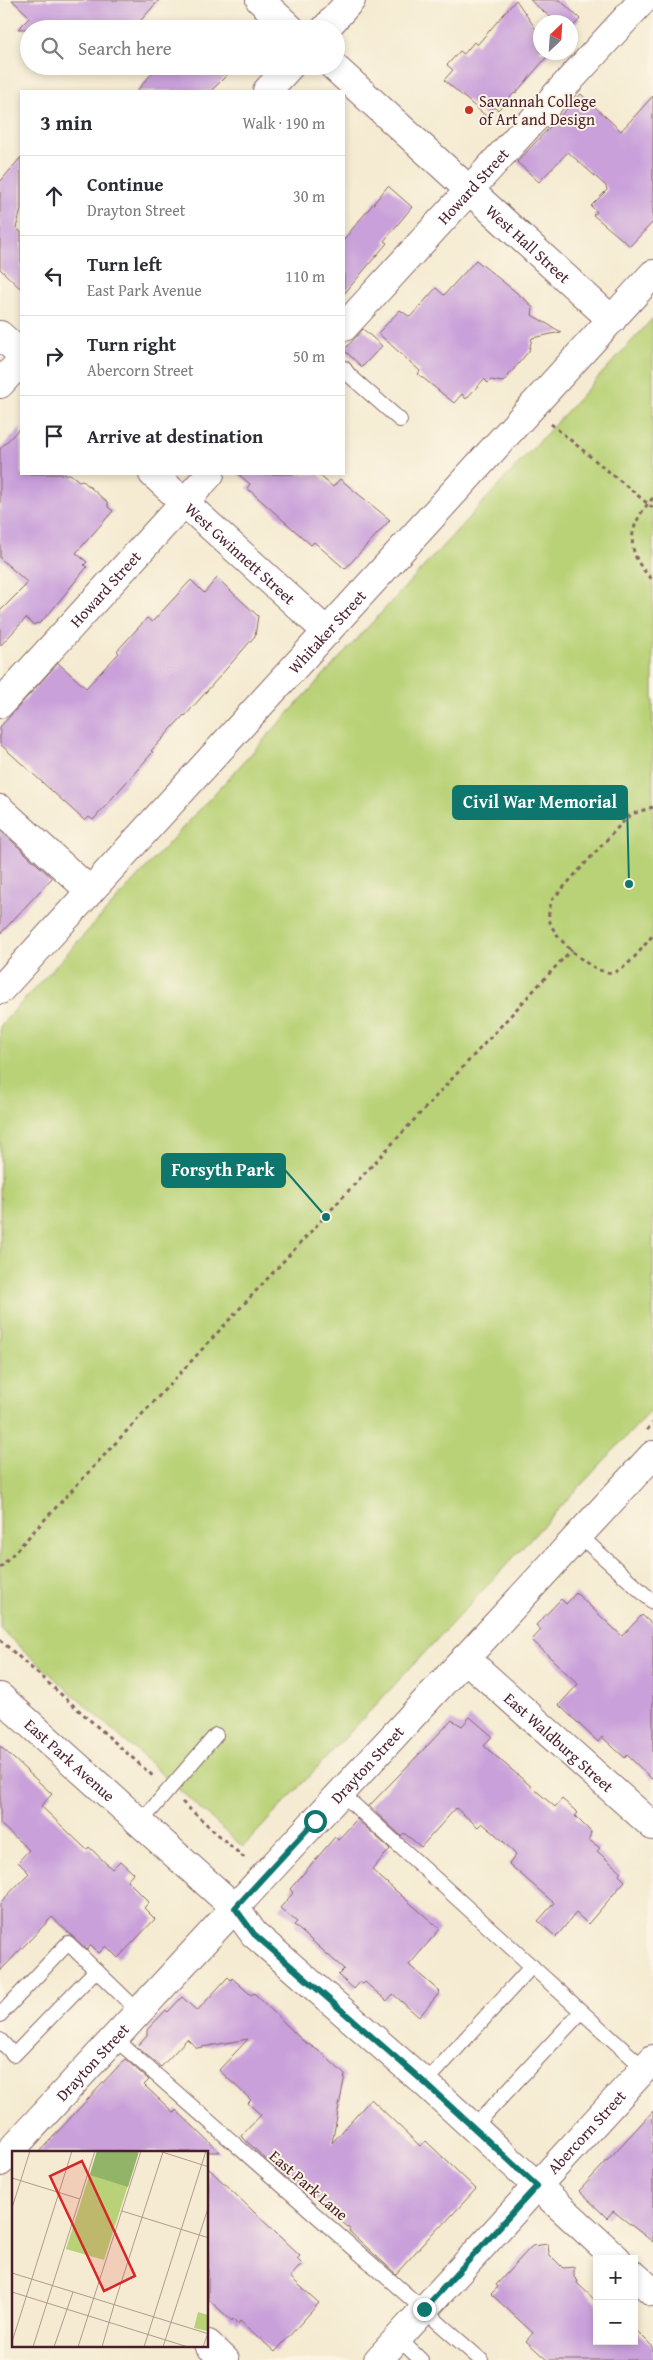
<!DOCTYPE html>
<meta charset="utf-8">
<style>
body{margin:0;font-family:"Gentium Book Plus",serif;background:#f7f7f7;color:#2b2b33}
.controls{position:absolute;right:15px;bottom:15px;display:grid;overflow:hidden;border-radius:0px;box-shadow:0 2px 8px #0003}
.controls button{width:45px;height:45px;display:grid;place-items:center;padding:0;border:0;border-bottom:1px solid #e1e1e2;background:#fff;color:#2b2b33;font:25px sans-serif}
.compass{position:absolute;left:533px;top:15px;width:45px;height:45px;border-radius:50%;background:#fff;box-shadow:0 2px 8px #0003;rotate:25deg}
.stop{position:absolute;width:15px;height:15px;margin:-11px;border:4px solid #0f766e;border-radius:50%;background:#fff}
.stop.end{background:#0f766e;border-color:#fff;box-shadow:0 1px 5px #0008}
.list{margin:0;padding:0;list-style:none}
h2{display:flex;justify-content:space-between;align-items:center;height:65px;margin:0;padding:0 20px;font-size:21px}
h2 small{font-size:16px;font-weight:400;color:#7c7c81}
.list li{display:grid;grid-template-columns:32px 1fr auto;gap:15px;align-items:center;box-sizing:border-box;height:80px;padding:0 20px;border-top:1px solid #e1e1e2}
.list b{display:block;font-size:19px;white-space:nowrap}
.list p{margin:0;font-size:16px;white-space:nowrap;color:#7c7c81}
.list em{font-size:16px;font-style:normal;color:#7c7c81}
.icon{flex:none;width:28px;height:28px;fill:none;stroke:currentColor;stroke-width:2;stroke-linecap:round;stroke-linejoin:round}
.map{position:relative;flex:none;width:653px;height:2360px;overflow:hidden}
.search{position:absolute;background:#fff;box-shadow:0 2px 8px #0003;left:20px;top:20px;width:325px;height:55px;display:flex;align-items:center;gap:12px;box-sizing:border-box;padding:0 18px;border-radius:28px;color:#7c7c81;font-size:19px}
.panel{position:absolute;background:#fff;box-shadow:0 2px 8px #0003;left:20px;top:90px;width:325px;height:385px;border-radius:0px}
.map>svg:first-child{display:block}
.green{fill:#b9d277;stroke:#827851}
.building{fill:#c9a0da}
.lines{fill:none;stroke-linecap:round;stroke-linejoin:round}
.service-casing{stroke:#866665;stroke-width:16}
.minor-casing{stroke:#866665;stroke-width:30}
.tertiary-casing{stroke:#866665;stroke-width:30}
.secondary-casing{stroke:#866665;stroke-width:30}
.path{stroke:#866665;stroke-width:3;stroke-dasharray:4 4;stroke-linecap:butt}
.service{stroke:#fff;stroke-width:14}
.minor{stroke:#fff;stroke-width:28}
.tertiary{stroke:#fff;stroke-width:28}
.secondary{stroke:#fff;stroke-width:28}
.route{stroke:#0f766e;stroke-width:6}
.poi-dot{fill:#c8321e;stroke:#fcf5e5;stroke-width:2}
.labels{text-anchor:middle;stroke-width:4;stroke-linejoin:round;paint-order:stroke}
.poi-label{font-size:16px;fill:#4a1f2b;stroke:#fcf5e5;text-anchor:start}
.street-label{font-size:16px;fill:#4a1f2b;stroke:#fcf5e5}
.inset-road{fill:none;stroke:#b1998f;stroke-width:1}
.view{fill:#d62828;fill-opacity:0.15;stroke:#d62828;stroke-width:2.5}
.inset-edge{fill:none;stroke:#4a1f2b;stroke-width:2.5}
.leader{fill:none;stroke:#0f766e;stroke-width:2}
.callout-dot{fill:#0f766e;stroke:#fcf5e5;stroke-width:2}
.callout{fill:#0f766e;stroke:#0f766e;stroke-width:2}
.callout-label{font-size:18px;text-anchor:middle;font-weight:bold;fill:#fff}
</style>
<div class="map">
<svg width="653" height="2360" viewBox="0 0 653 2360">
<rect width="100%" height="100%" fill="#fcf5e5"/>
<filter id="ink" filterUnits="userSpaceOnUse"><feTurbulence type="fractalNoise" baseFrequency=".02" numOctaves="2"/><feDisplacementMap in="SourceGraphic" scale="10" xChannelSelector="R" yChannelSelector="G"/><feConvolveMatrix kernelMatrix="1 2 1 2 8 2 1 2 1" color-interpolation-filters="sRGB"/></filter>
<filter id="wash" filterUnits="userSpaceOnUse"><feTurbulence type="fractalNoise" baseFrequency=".0096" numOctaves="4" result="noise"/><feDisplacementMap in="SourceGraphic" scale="20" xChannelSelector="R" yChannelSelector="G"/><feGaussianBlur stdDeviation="1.12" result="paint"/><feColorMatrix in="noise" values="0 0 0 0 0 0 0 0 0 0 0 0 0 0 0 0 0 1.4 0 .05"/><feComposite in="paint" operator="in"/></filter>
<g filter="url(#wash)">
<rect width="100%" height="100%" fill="#f5ebd2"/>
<polygon class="green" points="653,318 653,1408 243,1847 0,1629 0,1026"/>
<g id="blocks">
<g class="building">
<polygon points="12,0 159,0 134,28 131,25 128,29 18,29 30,17"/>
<polygon points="516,0 540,35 540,52 551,52 515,94 514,93 498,110 494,107 486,116 444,80 453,70 447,65 460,51 464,54 474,42 477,45"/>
<polygon points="530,0 560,0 580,19 570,30 570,22 556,22"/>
<polygon points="158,66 236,66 211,91 137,91"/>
<polygon points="581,94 621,131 653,96 653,222 630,246 593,215 597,212 591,206 607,190 606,186 568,152 539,182 517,162"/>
<polygon points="21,157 21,210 16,228 21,232 21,289 0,269 0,182"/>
<polygon points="388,186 412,207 384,241 387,243 344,294 344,239"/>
<polygon points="476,260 527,301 533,308 532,315 561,332 532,338 529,351 503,382 491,380 488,383 484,379 466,399 462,394 454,403 418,374 420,371 378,333 400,310 410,317 436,288 444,295"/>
<polygon points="363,329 382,346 362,367 344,350"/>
<polygon points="21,427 21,474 70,474 79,481 82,480 108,503 108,507 113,511 76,553 87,562 84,565 87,567 52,610 39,624 37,623 34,625 26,618 0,646 0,611 28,583 0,558 0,449"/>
<polygon points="238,474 318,474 333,487 340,479 390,520 345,569 314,542 311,545 284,521 247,488 250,484"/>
<polygon points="217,578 258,616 255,636 185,716 184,715 151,751 153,752 93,820 89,817 85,821 0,744 0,727 58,663 86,688 119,653 117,651 147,618 152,622 191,580 204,593"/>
<polygon points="0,830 52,878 0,934"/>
<polygon points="576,1593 622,1636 642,1615 653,1625 653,1780 627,1755 625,1758 602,1737 598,1742 559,1705 578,1684 532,1640 541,1630 536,1625 561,1599 566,1604"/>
<polygon points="470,1717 492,1736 484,1746 555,1807 562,1799 578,1813 575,1816 591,1832 589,1840 600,1848 597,1851 621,1872 619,1875 625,1881 588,1924 576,1913 556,1937 538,1921 554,1903 509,1864 516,1855 502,1840 482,1823 478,1827 456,1808 421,1847 404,1833 401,1836 369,1806 452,1720 462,1726"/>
<polygon points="0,1746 52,1794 41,1806 87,1850 89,1847 112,1869 120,1861 133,1873 127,1880 149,1902 144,1908 155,1919 118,1958 106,1946 99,1953 91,1945 87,1950 52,1917 0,1971 0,1903 29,1873 18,1862 29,1850 0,1824"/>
<polygon points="357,1819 390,1849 372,1870 440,1929 409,1965 440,1992 419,2017 393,1994 387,2001 365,1982 363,1984 360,1982 354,1989 338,1975 344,1969 294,1925 297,1922 280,1908 293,1893 290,1889 335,1837 338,1840"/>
<polygon points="228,1977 231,1980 232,1978 251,1995 254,1993 302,2040 322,2053 345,2075 332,2143 371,2099 420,2146 426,2141 476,2189 441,2227 439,2226 396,2274 349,2231 350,2229 291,2177 271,2161 270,2163 241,2136 261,2115 248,2103 251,2100 219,2070 248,2039 197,2048 187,2039 161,2067 137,2047 147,2036 147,2030 166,2010 168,2012 182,1997 197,2011"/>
<polygon points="125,2059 149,2080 144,2085 174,2113 176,2110 220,2152 39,2152"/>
<polygon points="653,2111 653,2242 613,2211 607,2218 579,2191"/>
<polygon points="208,2168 300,2256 297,2259 302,2264 290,2277 319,2303 275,2352 240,2321 238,2324 233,2319 232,2321 208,2299"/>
<polygon points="548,2244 549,2254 563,2268 574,2267 574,2277 578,2281 577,2283 597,2302 597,2341 634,2341 634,2333 637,2331 653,2347 653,2360 547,2360 526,2341 533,2333 491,2294 498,2287 496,2285 532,2246"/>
</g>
</g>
</g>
<g filter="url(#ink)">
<use href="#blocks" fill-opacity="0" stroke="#866665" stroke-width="1"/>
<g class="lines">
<g class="service-casing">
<g id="service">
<polyline points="344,368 349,375 400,420"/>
<polyline points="579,1535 653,1602"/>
<polyline points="341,1793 647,2071"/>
<polyline points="140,1823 216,1735"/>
<polyline points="0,2015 68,1943 138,2011"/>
<polyline points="113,2037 481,2360"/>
<polyline points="0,2040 14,2055 96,1970"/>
<polyline points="425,2083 532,1966"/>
<polyline points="473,2128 581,2012"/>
<polyline points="398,2338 421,2360"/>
</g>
</g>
<g class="minor-casing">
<g id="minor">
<polyline points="260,0 291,29"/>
<path id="s1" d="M 333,66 L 612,320"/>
<path id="s2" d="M 344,327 L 643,0"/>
<path id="s3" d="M 0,704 L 210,474"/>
<polyline points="0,809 90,891"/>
<path id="s4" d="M 465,1658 L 653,1826"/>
<path id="s5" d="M 0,1697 L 235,1908 L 254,1934 L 425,2083 L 617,2259"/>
<polyline points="634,2275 653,2292"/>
<polyline points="208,2344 225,2360"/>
</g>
</g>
<g class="tertiary-casing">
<g id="tertiary">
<polyline points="325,29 351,0"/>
<polyline points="267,91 290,66"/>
<polyline points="0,384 21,361"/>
<path id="s6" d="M 378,2360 L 653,2059"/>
</g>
</g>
<g class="secondary-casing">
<g id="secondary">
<polyline points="0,335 21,354"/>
<path id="s7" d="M 153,474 L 327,632"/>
<path id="s8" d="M 0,990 L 653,274"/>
<path id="s9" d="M 0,2162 L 653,1455"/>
</g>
</g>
<g class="path">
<polyline points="551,424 653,508"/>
<path d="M 653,498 C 627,526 624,553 653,580"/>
<path d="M 653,807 L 632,814 L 621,824 L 552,900 C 550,907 547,914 550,922 C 555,939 595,977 614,972 C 629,968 643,946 653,935"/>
<polyline points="647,1430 653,1423"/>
<polyline points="0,1568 572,949"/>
<polyline points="0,1640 155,1778"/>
<polyline points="182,1802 243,1857 246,1855"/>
</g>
<use href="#service" class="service"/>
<use href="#minor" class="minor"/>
<use href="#tertiary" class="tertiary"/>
<use href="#secondary" class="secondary"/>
</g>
</g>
<g class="lines" filter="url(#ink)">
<polyline class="route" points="315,1821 235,1908 254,1934 425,2083 537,2186 424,2309"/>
</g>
<circle class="poi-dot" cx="469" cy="110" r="5"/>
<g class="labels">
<g class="poi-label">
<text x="479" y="107">Savannah College<tspan x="479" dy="18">of Art and Design</tspan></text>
</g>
<g class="street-label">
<text dy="6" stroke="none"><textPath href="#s2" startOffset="191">Howard Street</textPath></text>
<text dy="6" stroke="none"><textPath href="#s1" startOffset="264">West Hall Street</textPath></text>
<text dy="6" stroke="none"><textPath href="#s7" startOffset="118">West Gwinnett Street</textPath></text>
<text dy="6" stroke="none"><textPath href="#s3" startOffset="156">Howard Street</textPath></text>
<text dy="6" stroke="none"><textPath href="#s8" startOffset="485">Whitaker Street</textPath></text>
<text dy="6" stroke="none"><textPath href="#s4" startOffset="126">East Waldburg Street</textPath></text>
<text dy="6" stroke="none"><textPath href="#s5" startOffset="94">East Park Avenue</textPath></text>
<text dy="6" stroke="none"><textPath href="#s9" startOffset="541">Drayton Street</textPath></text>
<text dy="6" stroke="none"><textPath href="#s9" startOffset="136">Drayton Street</textPath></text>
<text dy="6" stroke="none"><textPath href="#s6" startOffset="309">Abercorn Street</textPath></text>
<text transform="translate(309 2185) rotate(41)" y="6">East Park Lane</text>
</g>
</g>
<g transform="translate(12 2151)">
<rect width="196" height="196" fill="#f5ebd2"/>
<path d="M 85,0 L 127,0 L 92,109 L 54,98 ZM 186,161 L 196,164 L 195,180 L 182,177 Z" fill="#b9d277"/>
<path d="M 85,0 L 127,0 L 116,36 L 78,24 Z" fill="#92b468"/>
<path class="inset-road" d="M 147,0 L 197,16M 0,27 L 68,48M 0,57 L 18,0M 110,60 L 197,87M 0,122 L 197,183M 0,141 L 176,196M 102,154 L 151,1M 0,191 L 60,0M 21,196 L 83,0M 42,196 L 61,141M 66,196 L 129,0M 90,196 L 102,154M 132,196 L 194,0M 151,196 L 197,54M 191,196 L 197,179"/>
<path class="view" d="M 70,10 L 123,125 L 92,140 L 38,25 Z"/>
<rect width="196" height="196" class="inset-edge"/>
</g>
<path class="leader" d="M629 884L627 802M326 1217L285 1170"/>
<g class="callout-dot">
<circle cx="629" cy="884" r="5"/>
<circle cx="326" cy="1217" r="5"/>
</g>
<g class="callout">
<rect x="453" y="786" width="174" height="33" rx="5"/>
<rect x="162" y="1154" width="123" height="33" rx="5"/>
</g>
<g class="callout-label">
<text x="540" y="808">Civil War Memorial</text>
<text x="223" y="1176">Forsyth Park</text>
</g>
</svg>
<div class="controls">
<button>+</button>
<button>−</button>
</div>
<svg class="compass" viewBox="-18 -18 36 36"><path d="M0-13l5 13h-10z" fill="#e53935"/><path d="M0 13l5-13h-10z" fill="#7c7c81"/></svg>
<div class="stop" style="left:315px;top:1821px"></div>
<div class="stop end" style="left:424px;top:2309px"></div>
<div class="search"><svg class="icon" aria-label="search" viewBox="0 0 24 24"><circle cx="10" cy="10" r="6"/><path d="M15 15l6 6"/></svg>Search here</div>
<section class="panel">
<h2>3 min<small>Walk · 190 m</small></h2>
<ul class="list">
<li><svg class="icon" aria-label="ahead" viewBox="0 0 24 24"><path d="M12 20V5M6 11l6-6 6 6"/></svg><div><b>Continue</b><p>Drayton Street</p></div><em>30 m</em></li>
<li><svg class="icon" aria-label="left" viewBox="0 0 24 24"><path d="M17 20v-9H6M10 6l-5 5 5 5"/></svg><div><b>Turn left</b><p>East Park Avenue</p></div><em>110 m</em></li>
<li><svg class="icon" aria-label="right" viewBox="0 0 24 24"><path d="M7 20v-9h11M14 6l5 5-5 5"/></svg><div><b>Turn right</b><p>Abercorn Street</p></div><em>50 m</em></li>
<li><svg class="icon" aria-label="arrive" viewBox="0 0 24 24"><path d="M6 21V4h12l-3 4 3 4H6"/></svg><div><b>Arrive at destination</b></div></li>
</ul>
</section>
</div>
